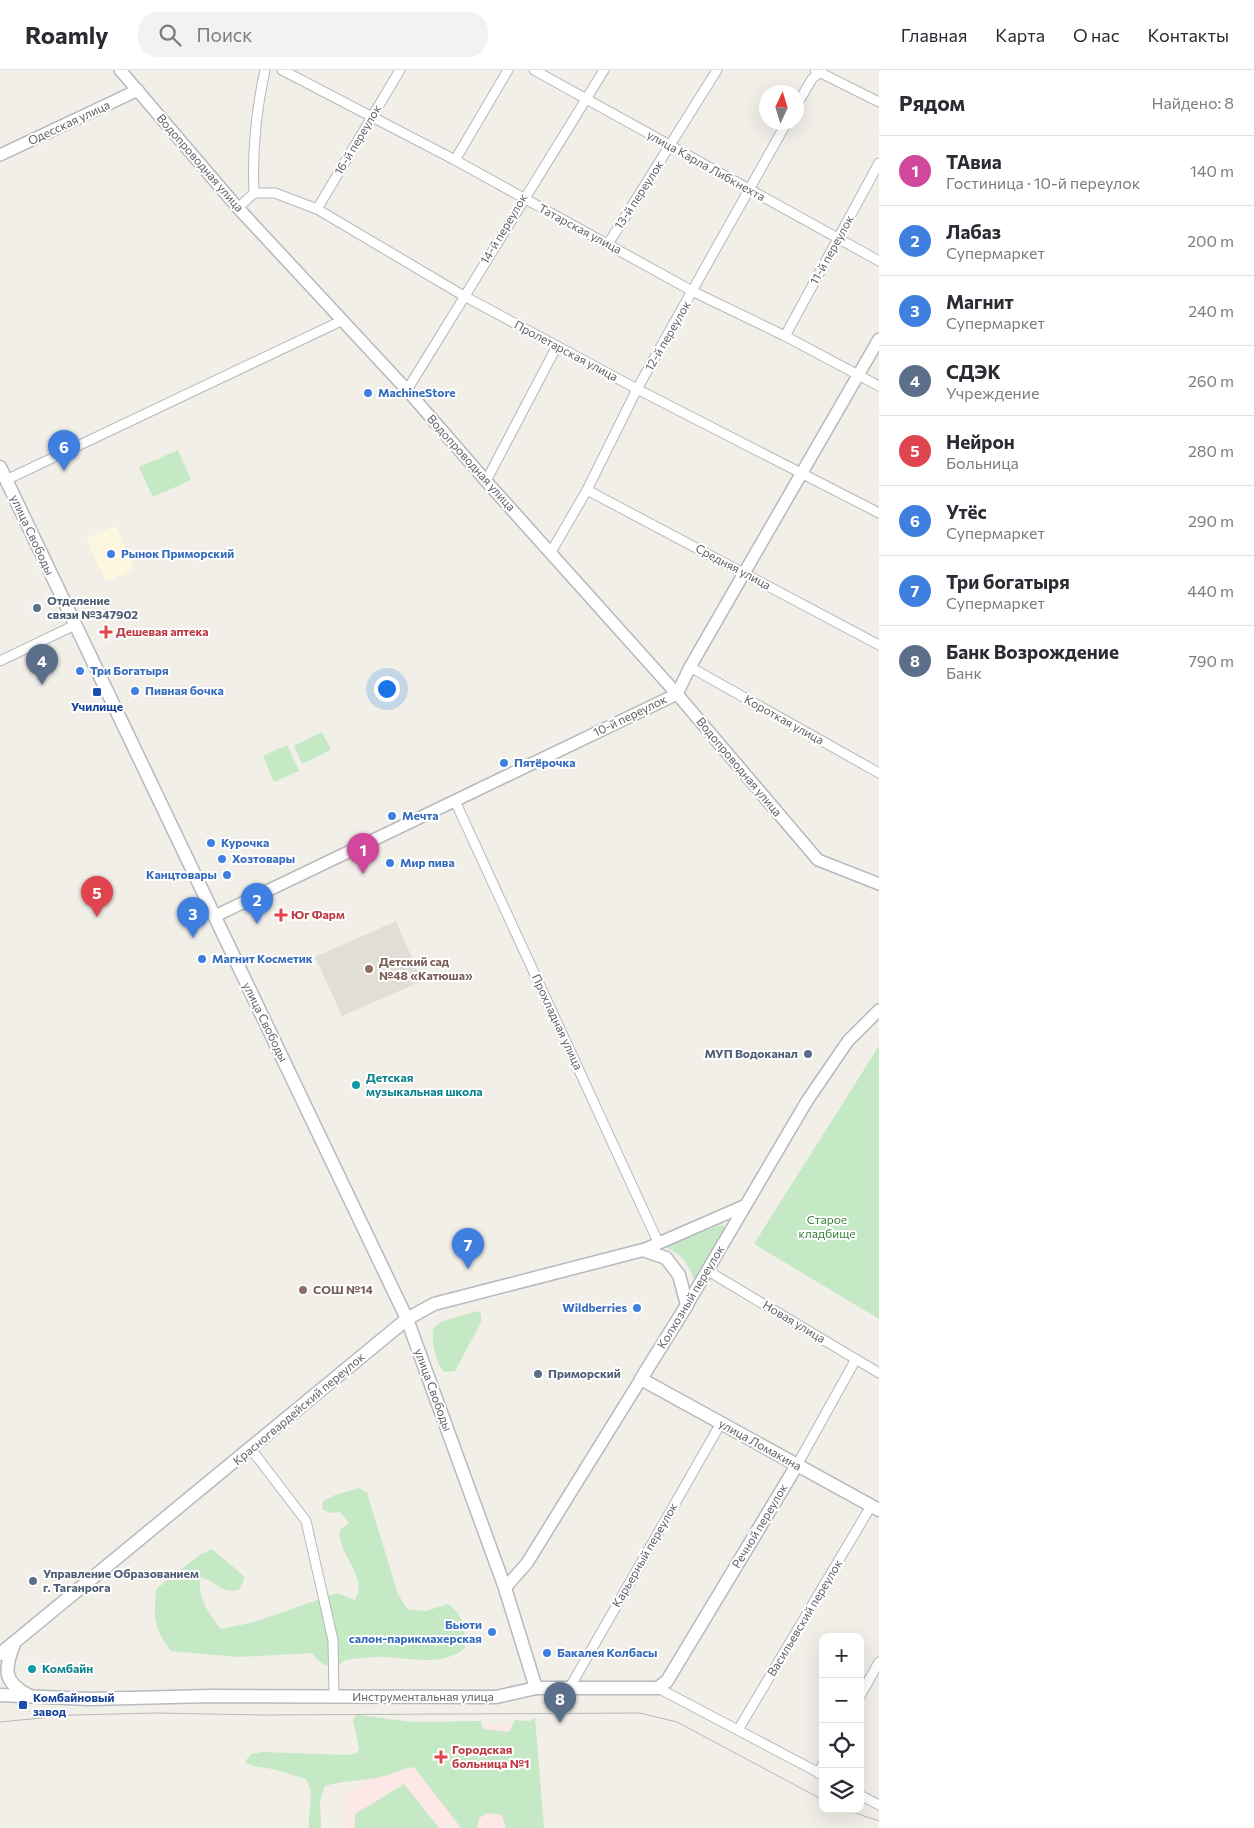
<!DOCTYPE html>
<html lang="ru">
<meta charset="utf-8">
<style>
body{margin:0;font-family:Commissioner,sans-serif;background:#f2f2f3;color:#2b2b33}
.controls{position:absolute;right:15px;bottom:15px;display:grid;overflow:hidden;border-radius:10px;box-shadow:0 5px 20px #0002}
.controls button{width:45px;height:45px;display:grid;place-items:center;padding:0;border:0;border-bottom:1px solid #e1e1e2;background:#fff;color:#2b2b33;font:25px sans-serif}
.compass{position:absolute;left:759px;top:15px;width:45px;height:45px;border-radius:50%;background:#fff;box-shadow:0 5px 20px #0002;rotate:4deg}
.you{position:absolute;left:386px;top:618px;width:18px;height:18px;margin:-12px;border:4px solid #fff;border-radius:50%;background:#1a73e8;box-shadow:0 0 0 8px #1a73e833}
.badge{display:grid;place-items:center;width:32px;height:32px;border-radius:50%;background:#ea4335;color:#fff;font-size:16px;font-weight:700}
.pin{position:absolute;translate:-50% -41px;filter:drop-shadow(0 1px 2px #0008)}
.pin::after{content:'';position:absolute;top:26px;width:18px;height:15px;background:inherit;clip-path:polygon(0 0,100% 0,50% 100%)}
.list{margin:0;padding:0;list-style:none}
h2{display:flex;justify-content:space-between;align-items:center;height:65px;margin:0;padding:0 20px;font-size:21px}
h2 small{font-size:16px;font-weight:400;color:#7c7c81}
.list li{display:grid;grid-template-columns:32px 1fr auto;gap:15px;align-items:center;box-sizing:border-box;height:70px;padding:0 20px;border-top:1px solid #e1e1e2}
.list b{display:block;font-size:19px;white-space:nowrap}
.list p{margin:0;font-size:16px;white-space:nowrap;color:#7c7c81}
.list em{font-size:16px;font-style:normal;color:#7c7c81}
.icon{flex:none;width:28px;height:28px;fill:none;stroke:currentColor;stroke-width:2;stroke-linecap:round;stroke-linejoin:round}
.map{position:relative;flex:none;width:879px;height:1758px;overflow:hidden}
header{display:flex;align-items:center;gap:30px;box-sizing:border-box;height:70px;padding:0 25px;background:#fff;border-bottom:1px solid #e1e1e2}
header strong{font-size:24px}
nav{display:flex;gap:28px;margin-inline-start:auto;font-size:18px}
.search{width:350px;height:45px;background:#f2f2f3;display:flex;align-items:center;gap:12px;box-sizing:border-box;padding:0 18px;border-radius:20px;color:#7c7c81;font-size:19px}
main{display:flex}
aside{flex:1;background:#fff}
.map>svg:first-child{display:block}
.commercial{fill:#fef7e0}
.education{fill:#e1ded6}
.medical{fill:#fce8e6}
.green{fill:#c5e8c5}
.lines{fill:none;stroke-linecap:round;stroke-linejoin:round}
.minor-casing{stroke:#b5b8bc;stroke-width:11}
.tertiary-casing{stroke:#b5b8bc;stroke-width:14}
.secondary-casing{stroke:#b6babf;stroke-width:15}
.minor{stroke:#fff;stroke-width:9}
.tertiary{stroke:#fff;stroke-width:11}
.secondary{stroke:#fff;stroke-width:12}
.tram{stroke:#b6b7b8;stroke-width:1}
.shop-dot{fill:#3f7fe0;stroke:#fff;stroke-width:2}
.service-dot{fill:#5c6f8a;stroke:#fff;stroke-width:2}
.health-dot{fill:#e0444e;stroke:#fff;stroke-width:2}
.transit-dot{fill:#1a4fb4;stroke:#fff;stroke-width:2}
.education-dot{fill:#8d6e63;stroke:#fff;stroke-width:2}
.culture-dot{fill:#0f9aa8;stroke:#fff;stroke-width:2}
.labels{text-anchor:middle;stroke-width:4;stroke-linejoin:round;paint-order:stroke}
.street-label{font-size:12px;fill:#5f6368;stroke:#fff}
.shop-label{font-size:12px;font-weight:bold;fill:#366cbe;stroke:#fff;text-anchor:start}
.service-label{font-size:12px;font-weight:bold;fill:#4e5e75;stroke:#fff;text-anchor:start}
.health-label{font-size:12px;font-weight:bold;fill:#be3a42;stroke:#fff;text-anchor:start}
.transit-label{font-size:12px;font-weight:bold;fill:#164399;stroke:#fff}
.education-label{font-size:12px;font-weight:bold;fill:#785e54;stroke:#fff;text-anchor:start}
.culture-label{font-size:12px;font-weight:bold;fill:#0d838f;stroke:#fff;text-anchor:start}
.park-label{font-size:12px;fill:#348238;stroke:#fff}
</style>
<header>
<strong>Roamly</strong>
<div class="search"><svg class="icon" aria-label="search" viewBox="0 0 24 24"><circle cx="10" cy="10" r="6"/><path d="M15 15l6 6"/></svg>Поиск</div>
<nav><a>Главная</a><a>Карта</a><a>О нас</a><a>Контакты</a></nav>
</header>
<main>
<div class="map">
<svg width="879" height="1758" viewBox="0 0 879 1758">
<rect width="100%" height="100%" fill="#f1efe8"/>
<polygon class="commercial" points="116,456 135,499 106,512 86,469"/>
<polygon class="education" points="396,851 422,911 342,946 315,887"/>
<polygon class="medical" points="520,1654 522,1758 346,1758 347,1724 362,1715 361,1658"/>
<g class="green">
<polygon points="178,380 191,410 153,427 139,397"/>
<polygon points="322,662 331,680 302,694 294,676"/>
<polygon points="287,675 299,701 274,712 263,686"/>
<polygon points="879,976 879,1249 754,1174"/>
<path d="M 721,1155 L 724,1156 L 725,1163 L 696,1210 L 694,1209 C 687,1193 684,1186 667,1178 L 668,1174 Z"/>
<path d="M 476,1241 L 481,1244 L 481,1252 L 455,1301 L 444,1302 C 436,1293 431,1271 433,1259 L 441,1252 Z"/>
<path d="M 359,1418 L 367,1423 L 398,1524 L 407,1539 L 426,1541 L 448,1534 C 464,1545 465,1560 465,1578 C 442,1597 412,1588 385,1587 C 372,1586 358,1589 345,1590 C 333,1602 320,1595 312,1583 L 238,1587 L 171,1581 C 153,1556 154,1549 156,1519 L 201,1484 L 212,1479 L 245,1507 L 239,1520 C 218,1524 217,1510 200,1508 C 198,1528 209,1545 221,1559 L 255,1552 L 337,1523 L 355,1530 C 369,1504 336,1485 340,1460 L 349,1453 L 340,1442 L 331,1443 L 323,1440 L 322,1432 L 335,1425 Z"/>
<path d="M 357,1645 L 412,1652 L 481,1651 L 483,1659 L 509,1662 L 515,1650 L 530,1651 L 535,1648 L 544,1758 L 506,1758 L 502,1745 L 488,1743 L 479,1748 L 477,1758 L 461,1758 L 414,1697 C 400,1699 389,1706 376,1708 C 358,1711 342,1711 325,1716 L 320,1730 L 321,1758 L 309,1758 C 307,1741 316,1726 306,1709 L 273,1699 L 253,1696 L 245,1692 L 251,1684 L 262,1682 L 348,1685 L 357,1683 L 359,1678 L 353,1650 Z"/>
<polygon points="404,1714 439,1758 355,1758 355,1744"/>
</g>
<g class="lines">
<g class="minor-casing">
<g id="minor">
<polyline points="282,0 455,90 694,222 785,266 879,316"/>
<polyline points="534,0 879,191"/>
<polyline points="815,0 879,32"/>
<polyline points="796,36 812,9 822,0"/>
<polyline points="455,90 508,0"/>
<polyline points="254,123 275,123 317,139 464,226 637,319 879,443"/>
<path d="M 238,138 L 254,123 C 252,81 256,41 265,0"/>
<polyline points="317,139 400,0"/>
<polyline points="608,174 717,0"/>
<polyline points="785,266 879,93"/>
<polyline points="407,320 604,0"/>
<polyline points="6,410 341,251"/>
<polyline points="486,411 557,276"/>
<polyline points="587,420 879,575"/>
<polyline points="551,482 587,420 637,319 787,52"/>
<polyline points="0,591 75,555"/>
<polyline points="690,597 879,703"/>
<polyline points="455,731 659,1174"/>
<polyline points="708,1201 879,1303"/>
<polyline points="251,1379 306,1451 333,1570 334,1627"/>
<polyline points="797,1395 856,1289"/>
<polyline points="570,1617 721,1353"/>
<polyline points="658,1618 823,1705"/>
<polyline points="860,1626 879,1592"/>
<polyline points="738,1660 871,1436"/>
<polyline points="818,1703 823,1694"/>
<polyline points="860,1725 879,1735"/>
</g>
</g>
<g class="tertiary-casing">
<g id="tertiary">
<polyline points="120,0 238,138 407,320 486,411 677,624 818,790 879,814"/>
<polyline points="0,85 138,20"/>
<polyline points="215,846 677,624 690,597 879,269"/>
<polyline points="643,1180 744,1136"/>
<polyline points="687,1235 807,1031 848,971 879,940"/>
<polyline points="505,1518 527,1493 641,1309"/>
</g>
</g>
<g class="secondary-casing">
<g id="secondary">
<polyline points="0,397 407,1249 505,1518 536,1618"/>
<path d="M 14,1574 C 4,1599 3,1612 28,1625"/>
<polyline points="0,1584 407,1249 434,1234 643,1180 666,1188 679,1205 687,1235 641,1309 879,1440"/>
<polyline points="0,1625 89,1629 211,1626 496,1627 536,1618 658,1618 667,1611 797,1395"/>
</g>
</g>
<use href="#minor" class="minor"/>
<use href="#tertiary" class="tertiary"/>
<use href="#secondary" class="secondary"/>
<g class="tram">
<polyline points="0,1652 73,1645 157,1643 263,1645 640,1643 677,1652 823,1730"/>
<polyline points="843,1739 879,1751"/>
</g>
</g>
<g class="shop-dot">
<circle cx="368" cy="323" r="5"/>
<circle cx="111" cy="484" r="5"/>
<circle cx="80" cy="601" r="5"/>
<circle cx="135" cy="621" r="5"/>
<circle cx="504" cy="693" r="5"/>
<circle cx="392" cy="746" r="5"/>
<circle cx="211" cy="773" r="5"/>
<circle cx="222" cy="789" r="5"/>
<circle cx="390" cy="793" r="5"/>
<circle cx="227" cy="805" r="5"/>
<circle cx="202" cy="889" r="5"/>
<circle cx="637" cy="1238" r="5"/>
<circle cx="492" cy="1562" r="5"/>
<circle cx="547" cy="1583" r="5"/>
</g>
<g class="service-dot">
<circle cx="37" cy="538" r="5"/>
<circle cx="808" cy="984" r="5"/>
<circle cx="538" cy="1304" r="5"/>
<circle cx="33" cy="1511" r="5"/>
</g>
<g class="health-dot">
<path d="M103.5 554.5h5v5h5v5h-5v5h-5v-5h-5v-5h5z"/>
<path d="M278.5 837.5h5v5h5v5h-5v5h-5v-5h-5v-5h5z"/>
<path d="M438.5 1679.5h5v5h5v5h-5v5h-5v-5h-5v-5h5z"/>
</g>
<g class="transit-dot">
<rect x="92" y="617" width="10" height="10" rx="2.5"/>
<rect x="18" y="1630" width="10" height="10" rx="2.5"/>
</g>
<g class="education-dot">
<circle cx="369" cy="899" r="5"/>
<circle cx="303" cy="1220" r="5"/>
</g>
<g class="culture-dot">
<circle cx="356" cy="1015" r="5"/>
<circle cx="32" cy="1599" r="5"/>
</g>
<g class="labels">
<g class="street-label">
<text transform="translate(69 53) rotate(-25)" y="4">Одесская улица</text>
<text transform="translate(358 70) rotate(-59)" y="4">16-й переулок</text>
<text transform="translate(200 93) rotate(49)" y="4">Водопроводная улица</text>
<text transform="translate(706 96) rotate(29)" y="4">улица Карла Либкнехта</text>
<text transform="translate(639 125) rotate(-57)" y="4">13-й переулок</text>
<text transform="translate(504 159) rotate(-59)" y="4">14-й переулок</text>
<text transform="translate(580 159) rotate(28)" y="4">Татарская улица</text>
<text transform="translate(832 180) rotate(-61)" y="4">11-й переулок</text>
<text transform="translate(668 266) rotate(-60)" y="4">12-й переулок</text>
<text transform="translate(566 281) rotate(28)" y="4">Пролетарская улица</text>
<text transform="translate(471 393) rotate(48)" y="4">Водопроводная улица</text>
<text transform="translate(32 465) rotate(65)" y="4">улица Свободы</text>
<text transform="translate(733 497) rotate(28)" y="4">Средняя улица</text>
<text transform="translate(630 646) rotate(-26)" y="4">10-й переулок</text>
<text transform="translate(784 650) rotate(29)" y="4">Короткая улица</text>
<text transform="translate(739 697) rotate(50)" y="4">Водопроводная улица</text>
<text transform="translate(265 952) rotate(64)" y="4">улица Свободы</text>
<text transform="translate(557 952) rotate(65)" y="4">Прохладная улица</text>
<text transform="translate(691 1227) rotate(-59)" y="4">Колхозный переулок</text>
<text transform="translate(794 1252) rotate(31)" y="4">Новая улица</text>
<text transform="translate(433 1320) rotate(70)" y="4">улица Свободы</text>
<text transform="translate(299 1339) rotate(-40)" y="4">Красногвардейский переулок</text>
<text transform="translate(760 1375) rotate(29)" y="4">улица Ломакина</text>
<text transform="translate(760 1456) rotate(-59)" y="4">Речной переулок</text>
<text transform="translate(645 1485) rotate(-60)" y="4">Карьерный переулок</text>
<text transform="translate(805 1548) rotate(-59)" y="4">Васильевский переулок</text>
<text x="423" y="1631">Инструментальная улица</text>
</g>
<g class="shop-label">
<text x="378" y="327">MachineStore</text>
<text x="121" y="488">Рынок Приморский</text>
<text x="90" y="605">Три Богатыря</text>
<text x="145" y="625">Пивная бочка</text>
<text x="514" y="697">Пятёрочка</text>
<text x="402" y="750">Мечта</text>
<text x="221" y="777">Курочка</text>
<text x="232" y="793">Хозтовары</text>
<text x="400" y="797">Мир пива</text>
<text x="217" y="809" text-anchor="end">Канцтовары</text>
<text x="212" y="893">Магнит Косметик</text>
<text x="627" y="1242" text-anchor="end">Wildberries</text>
<text x="482" y="1559" text-anchor="end">Бьюти<tspan x="482" dy="14">салон-парикмахерская</tspan></text>
<text x="557" y="1587">Бакалея Колбасы</text>
</g>
<g class="service-label">
<text x="47" y="535">Отделение<tspan x="47" dy="14">связи №347902</tspan></text>
<text x="798" y="988" text-anchor="end">МУП Водоканал</text>
<text x="548" y="1308">Приморский</text>
<text x="43" y="1508">Управление Образованием<tspan x="43" dy="14">г. Таганрога</tspan></text>
</g>
<g class="health-label">
<text x="116" y="566">Дешевая аптека</text>
<text x="291" y="849">Юг Фарм</text>
<text x="452" y="1684">Городская<tspan x="452" dy="14">больница №1</tspan></text>
</g>
<g class="transit-label">
<text x="97" y="641">Училище</text>
<text x="33" y="1632" text-anchor="start">Комбайновый<tspan x="33" dy="14">завод</tspan></text>
</g>
<g class="education-label">
<text x="379" y="896">Детский сад<tspan x="379" dy="14">№48 «Катюша»</tspan></text>
<text x="313" y="1224">СОШ №14</text>
</g>
<g class="culture-label">
<text x="366" y="1012">Детская<tspan x="366" dy="14">музыкальная школа</tspan></text>
<text x="42" y="1603">Комбайн</text>
</g>
<g class="park-label">
<text x="827" y="1154">Старое<tspan x="827" dy="14">кладбище</tspan></text>
</g>
</g>
</svg>
<div class="controls">
<button>+</button>
<button>−</button>
<button><svg class="icon" aria-label="locate" viewBox="0 0 24 24"><circle cx="12" cy="12" r="6"/><path d="M12 2v4M12 18v4M2 12h4M18 12h4"/></svg></button>
<button><svg class="icon" aria-label="layers" viewBox="0 0 24 24"><path d="M12 4l9 5-9 5-9-5zM3 14l9 5 9-5"/></svg></button>
</div>
<svg class="compass" viewBox="-18 -18 36 36"><path d="M0-13l5 13h-10z" fill="#e53935"/><path d="M0 13l5-13h-10z" fill="#7c7c81"/></svg>
<div class="you"></div>
<div class="pin badge" style="left:363px;top:804px;background:#d1479c">1</div>
<div class="pin badge" style="left:257px;top:854px;background:#3f7fe0">2</div>
<div class="pin badge" style="left:193px;top:868px;background:#3f7fe0">3</div>
<div class="pin badge" style="left:42px;top:615px;background:#5c6f8a">4</div>
<div class="pin badge" style="left:97px;top:847px;background:#e0444e">5</div>
<div class="pin badge" style="left:64px;top:401px;background:#3f7fe0">6</div>
<div class="pin badge" style="left:468px;top:1199px;background:#3f7fe0">7</div>
<div class="pin badge" style="left:560px;top:1653px;background:#5c6f8a">8</div>
</div>
<aside>
<h2>Рядом<small>Найдено: 8</small></h2>
<ul class="list">
<li><span class="badge" style="background:#d1479c">1</span><div><b>ТАвиа</b><p>Гостиница · 10-й переулок</p></div><em>140 m</em></li>
<li><span class="badge" style="background:#3f7fe0">2</span><div><b>Лабаз</b><p>Супермаркет</p></div><em>200 m</em></li>
<li><span class="badge" style="background:#3f7fe0">3</span><div><b>Магнит</b><p>Супермаркет</p></div><em>240 m</em></li>
<li><span class="badge" style="background:#5c6f8a">4</span><div><b>СДЭК</b><p>Учреждение</p></div><em>260 m</em></li>
<li><span class="badge" style="background:#e0444e">5</span><div><b>Нейрон</b><p>Больница</p></div><em>280 m</em></li>
<li><span class="badge" style="background:#3f7fe0">6</span><div><b>Утёс</b><p>Супермаркет</p></div><em>290 m</em></li>
<li><span class="badge" style="background:#3f7fe0">7</span><div><b>Три богатыря</b><p>Супермаркет</p></div><em>440 m</em></li>
<li><span class="badge" style="background:#5c6f8a">8</span><div><b>Банк Возрождение</b><p>Банк</p></div><em>790 m</em></li>
</ul>
</aside>
</main>
